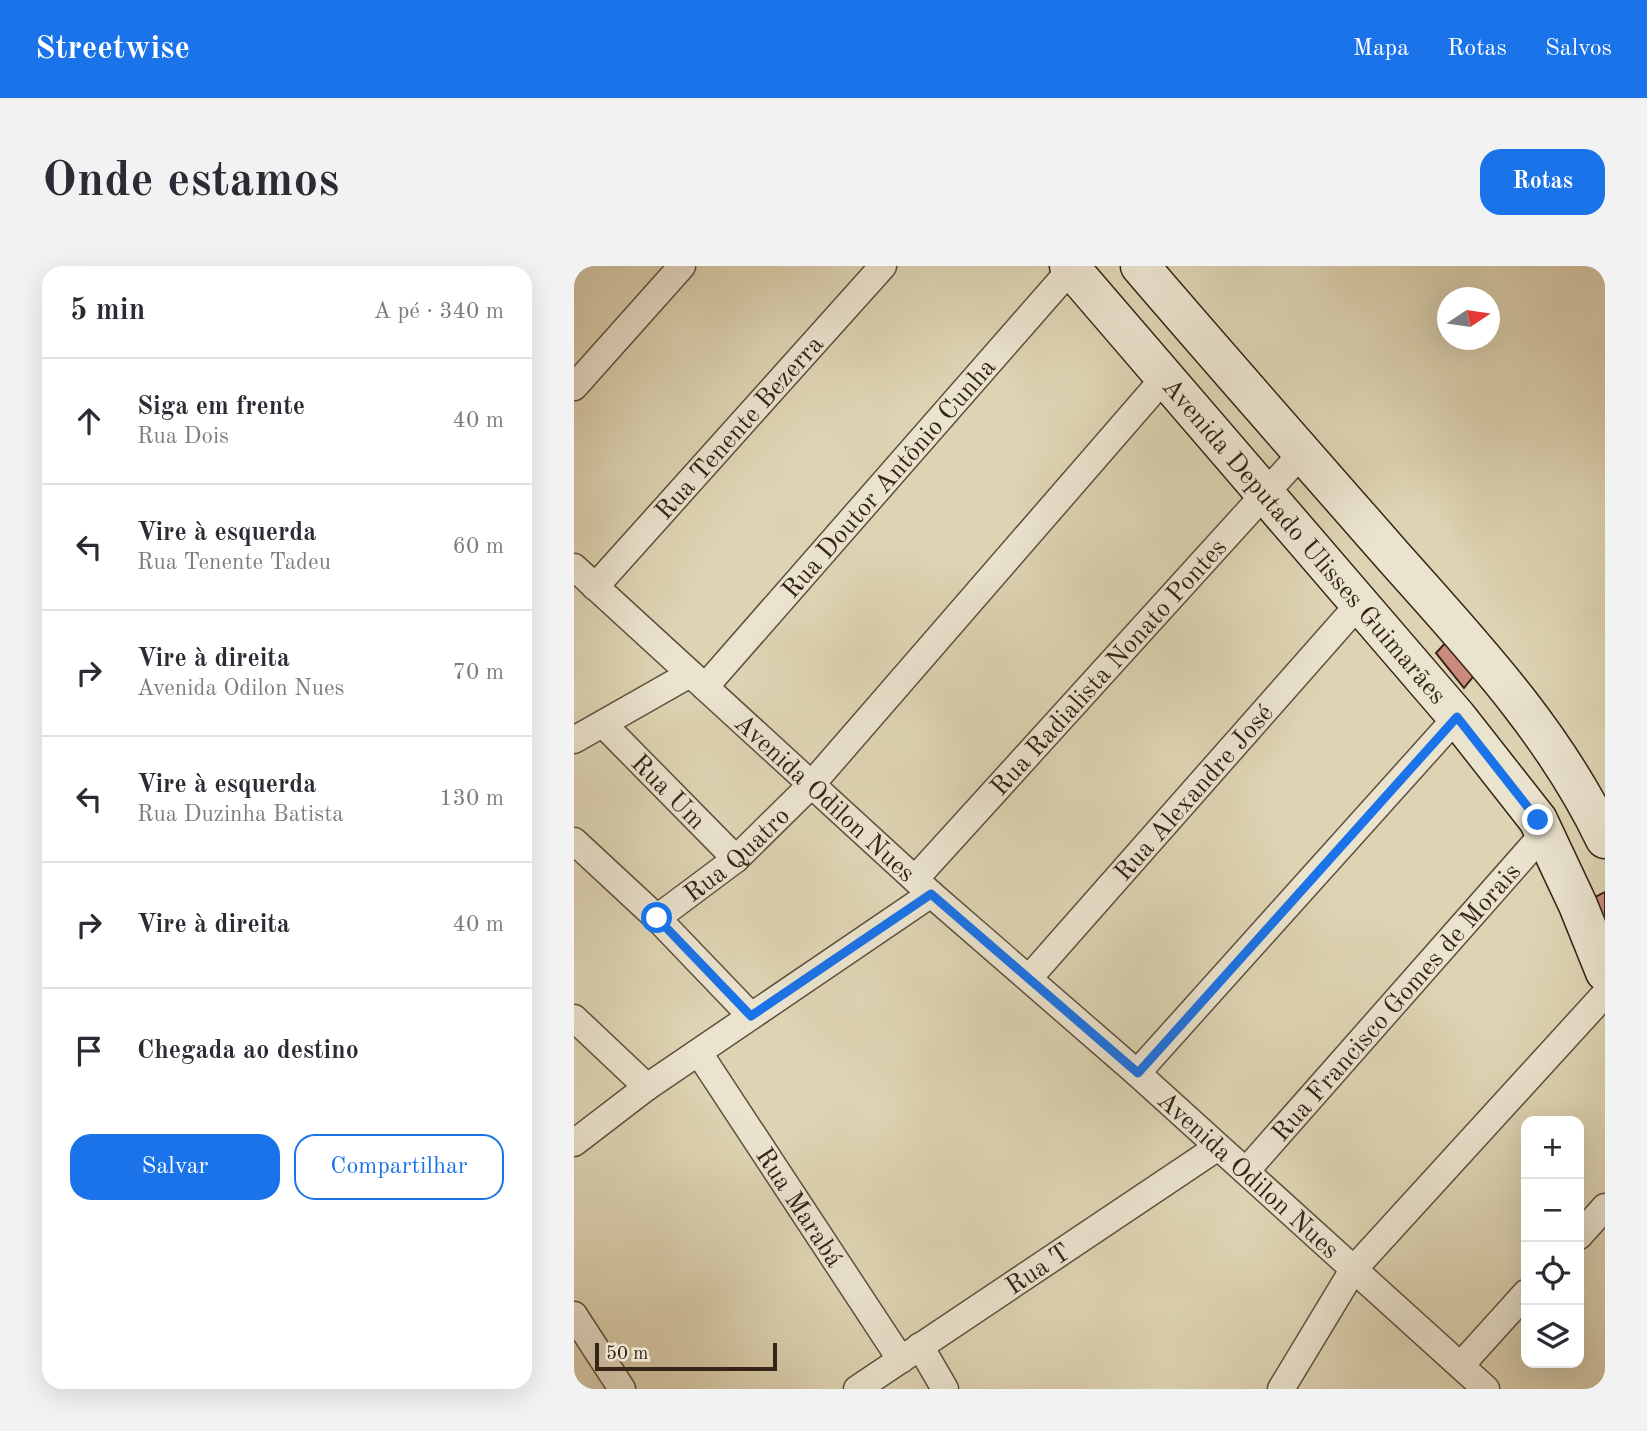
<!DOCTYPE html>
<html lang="pt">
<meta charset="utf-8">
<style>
body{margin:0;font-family:"Old Standard TT",serif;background:#f2f2f3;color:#2b2b33}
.controls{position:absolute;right:21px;bottom:21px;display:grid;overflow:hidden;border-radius:14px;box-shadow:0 7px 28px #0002}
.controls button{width:63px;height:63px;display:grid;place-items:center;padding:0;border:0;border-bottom:2px solid #e1e1e2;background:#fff;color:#2b2b33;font:35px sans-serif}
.compass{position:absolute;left:863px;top:21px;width:63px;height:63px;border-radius:50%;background:#fff;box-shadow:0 7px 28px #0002;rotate:77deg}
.scale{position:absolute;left:21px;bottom:18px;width:182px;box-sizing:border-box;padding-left:7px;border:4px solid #352417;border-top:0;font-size:19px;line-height:24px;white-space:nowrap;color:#352417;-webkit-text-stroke:5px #eae3ce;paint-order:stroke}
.stop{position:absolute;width:21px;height:21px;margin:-16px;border:5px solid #1a73e8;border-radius:50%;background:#fff}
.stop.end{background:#1a73e8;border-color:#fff;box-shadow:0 2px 7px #0008}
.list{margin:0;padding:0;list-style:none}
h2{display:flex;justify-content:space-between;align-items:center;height:91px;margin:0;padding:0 28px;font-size:30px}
h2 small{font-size:23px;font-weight:400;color:#7c7c81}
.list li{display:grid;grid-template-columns:46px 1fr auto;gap:21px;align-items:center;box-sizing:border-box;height:126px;padding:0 28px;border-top:2px solid #e1e1e2}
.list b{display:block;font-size:26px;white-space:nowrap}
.list p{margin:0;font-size:23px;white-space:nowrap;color:#7c7c81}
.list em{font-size:23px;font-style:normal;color:#7c7c81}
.actions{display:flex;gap:14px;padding:21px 28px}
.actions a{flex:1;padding:16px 0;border:2px solid #1a73e8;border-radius:21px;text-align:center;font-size:24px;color:#1a73e8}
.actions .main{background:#1a73e8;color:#fff}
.icon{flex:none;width:38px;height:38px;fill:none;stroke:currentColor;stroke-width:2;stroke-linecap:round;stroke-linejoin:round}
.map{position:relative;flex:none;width:1031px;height:1123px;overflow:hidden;border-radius:21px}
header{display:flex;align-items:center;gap:42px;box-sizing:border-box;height:98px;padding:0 35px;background:#1a73e8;color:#fff}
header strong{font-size:33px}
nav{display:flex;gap:38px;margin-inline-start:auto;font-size:24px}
.intro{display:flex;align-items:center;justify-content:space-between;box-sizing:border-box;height:168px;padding:0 42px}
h1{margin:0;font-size:49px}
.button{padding:18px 32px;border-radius:21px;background:#1a73e8;color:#fff;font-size:24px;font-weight:700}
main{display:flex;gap:42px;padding:0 42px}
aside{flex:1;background:#fff;border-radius:21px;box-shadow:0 7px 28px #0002}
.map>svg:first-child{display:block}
.building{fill:#ca8a7c;stroke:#352417;stroke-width:2}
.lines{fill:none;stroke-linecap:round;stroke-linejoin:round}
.street-casing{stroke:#5f503e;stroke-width:29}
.secondary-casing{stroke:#352417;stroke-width:41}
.street{stroke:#eae3ce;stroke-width:26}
.secondary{stroke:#eae3ce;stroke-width:38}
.route{stroke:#1a73e8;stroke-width:9}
.labels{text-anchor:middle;stroke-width:5;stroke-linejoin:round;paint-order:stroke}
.street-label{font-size:26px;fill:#352417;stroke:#eae3ce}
</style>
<header>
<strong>Streetwise</strong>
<nav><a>Mapa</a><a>Rotas</a><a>Salvos</a></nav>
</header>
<div class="intro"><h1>Onde estamos</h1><a class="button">Rotas</a></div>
<main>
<aside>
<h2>5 min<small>A pé · 340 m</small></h2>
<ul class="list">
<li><svg class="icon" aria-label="ahead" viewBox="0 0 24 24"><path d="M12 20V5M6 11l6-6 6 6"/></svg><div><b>Siga em frente</b><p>Rua Dois</p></div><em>40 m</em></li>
<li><svg class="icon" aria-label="left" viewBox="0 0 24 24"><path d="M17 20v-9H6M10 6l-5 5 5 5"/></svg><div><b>Vire à esquerda</b><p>Rua Tenente Tadeu</p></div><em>60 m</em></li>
<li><svg class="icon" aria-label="right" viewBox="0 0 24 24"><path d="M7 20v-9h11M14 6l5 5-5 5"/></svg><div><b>Vire à direita</b><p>Avenida Odilon Nues</p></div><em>70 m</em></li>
<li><svg class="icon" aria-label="left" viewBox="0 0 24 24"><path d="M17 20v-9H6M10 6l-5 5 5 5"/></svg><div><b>Vire à esquerda</b><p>Rua Duzinha Batista</p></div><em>130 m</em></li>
<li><svg class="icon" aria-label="right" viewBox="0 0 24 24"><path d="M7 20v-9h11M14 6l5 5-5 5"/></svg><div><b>Vire à direita</b></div><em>40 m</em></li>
<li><svg class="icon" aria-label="arrive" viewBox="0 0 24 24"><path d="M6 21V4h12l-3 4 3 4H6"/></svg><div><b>Chegada ao destino</b></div></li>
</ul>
<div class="actions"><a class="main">Salvar</a><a>Compartilhar</a></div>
</aside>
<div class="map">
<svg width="1031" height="1123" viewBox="0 0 1031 1123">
<rect width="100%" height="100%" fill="#ded4b3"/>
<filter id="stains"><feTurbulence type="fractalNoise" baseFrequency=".00286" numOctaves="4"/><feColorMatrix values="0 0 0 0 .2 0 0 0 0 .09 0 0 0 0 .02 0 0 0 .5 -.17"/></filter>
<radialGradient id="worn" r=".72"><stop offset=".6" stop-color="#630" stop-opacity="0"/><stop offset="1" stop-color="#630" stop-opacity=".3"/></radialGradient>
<g class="building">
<polygon points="874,374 902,407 890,422 862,387"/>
<polygon points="1031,626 1031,650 1026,652 1019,632"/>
</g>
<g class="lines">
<g class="street-casing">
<g id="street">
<polyline points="0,121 108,0"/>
<path id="s1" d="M 0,301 L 357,628 L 563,807 L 912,1123"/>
<path id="s2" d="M 21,321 L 309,0"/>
<path id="s3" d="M 131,421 L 497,3"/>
<path id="s4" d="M 29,458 L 162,593"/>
<polyline points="0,474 116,408"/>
<polyline points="0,575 83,652 177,750"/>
<path id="s5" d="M 341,613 L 728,187"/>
<path id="s6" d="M 83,652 L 162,593 L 237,519 L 591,111"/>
<path id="s7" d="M 455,712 L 785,338"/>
<polyline points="0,752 73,821"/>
<path id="s8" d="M 125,787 L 327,1094"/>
<polyline points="563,807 883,451"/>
<polyline points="0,877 73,821 357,628"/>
<path id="s9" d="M 672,905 L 971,566"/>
<polyline points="1005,970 1031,941"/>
<polyline points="0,1049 48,1123"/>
<polyline points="346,1080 371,1123"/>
<polyline points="887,1099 952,1027"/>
<path id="s10" d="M 283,1123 L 644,881"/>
<polyline points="707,1123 779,1004 1031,728"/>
</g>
</g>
<g class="secondary-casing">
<g id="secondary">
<path id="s11" d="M 495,0 L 883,451 L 964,554 L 1004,639 L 1031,706"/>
<path d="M 566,0 C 649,97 734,193 818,289 C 897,378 979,464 1031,573"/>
</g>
</g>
<use href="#street" class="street"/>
<use href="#secondary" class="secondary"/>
</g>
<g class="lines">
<polyline class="route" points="83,652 177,750 357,628 564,807 883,451 964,554"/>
</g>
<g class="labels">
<g class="street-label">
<text dy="9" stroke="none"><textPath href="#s2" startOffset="215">Rua Tenente Bezerra</textPath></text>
<text dy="9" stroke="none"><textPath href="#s3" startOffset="278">Rua Doutor Antônio Cunha</textPath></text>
<text dy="9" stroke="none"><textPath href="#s11" startOffset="362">Avenida Deputado Ulisses Guimarães</textPath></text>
<text dy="9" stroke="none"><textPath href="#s5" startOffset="287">Rua Radialista Nonato Pontes</textPath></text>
<text dy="9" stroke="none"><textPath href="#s7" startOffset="248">Rua Alexandre José</textPath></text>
<text dy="9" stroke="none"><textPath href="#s4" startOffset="94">Rua Um</textPath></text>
<text dy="9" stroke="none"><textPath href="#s1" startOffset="341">Avenida Odilon Nues</textPath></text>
<text dy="9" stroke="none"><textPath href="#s6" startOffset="102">Rua Quatro</textPath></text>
<text dy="9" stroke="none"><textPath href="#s9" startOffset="226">Rua Francisco Gomes de Morais</textPath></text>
<text dy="9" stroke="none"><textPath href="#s1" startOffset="908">Avenida Odilon Nues</textPath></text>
<text dy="9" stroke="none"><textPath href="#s8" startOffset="184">Rua Marabá</textPath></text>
<text dy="9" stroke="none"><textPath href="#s10" startOffset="217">Rua T</textPath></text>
</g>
</g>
<rect width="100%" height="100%" filter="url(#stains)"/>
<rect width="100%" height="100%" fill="url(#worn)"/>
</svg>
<div class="controls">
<button>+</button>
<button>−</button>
<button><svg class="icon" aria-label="locate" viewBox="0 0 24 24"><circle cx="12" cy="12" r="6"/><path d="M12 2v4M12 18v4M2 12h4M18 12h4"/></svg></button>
<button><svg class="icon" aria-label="layers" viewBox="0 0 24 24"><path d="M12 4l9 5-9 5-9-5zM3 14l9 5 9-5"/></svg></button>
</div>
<svg class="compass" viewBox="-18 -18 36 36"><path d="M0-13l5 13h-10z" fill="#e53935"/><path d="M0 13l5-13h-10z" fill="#7c7c81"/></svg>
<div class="scale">50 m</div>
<div class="stop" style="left:83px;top:652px"></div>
<div class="stop end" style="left:964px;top:554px"></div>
</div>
</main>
